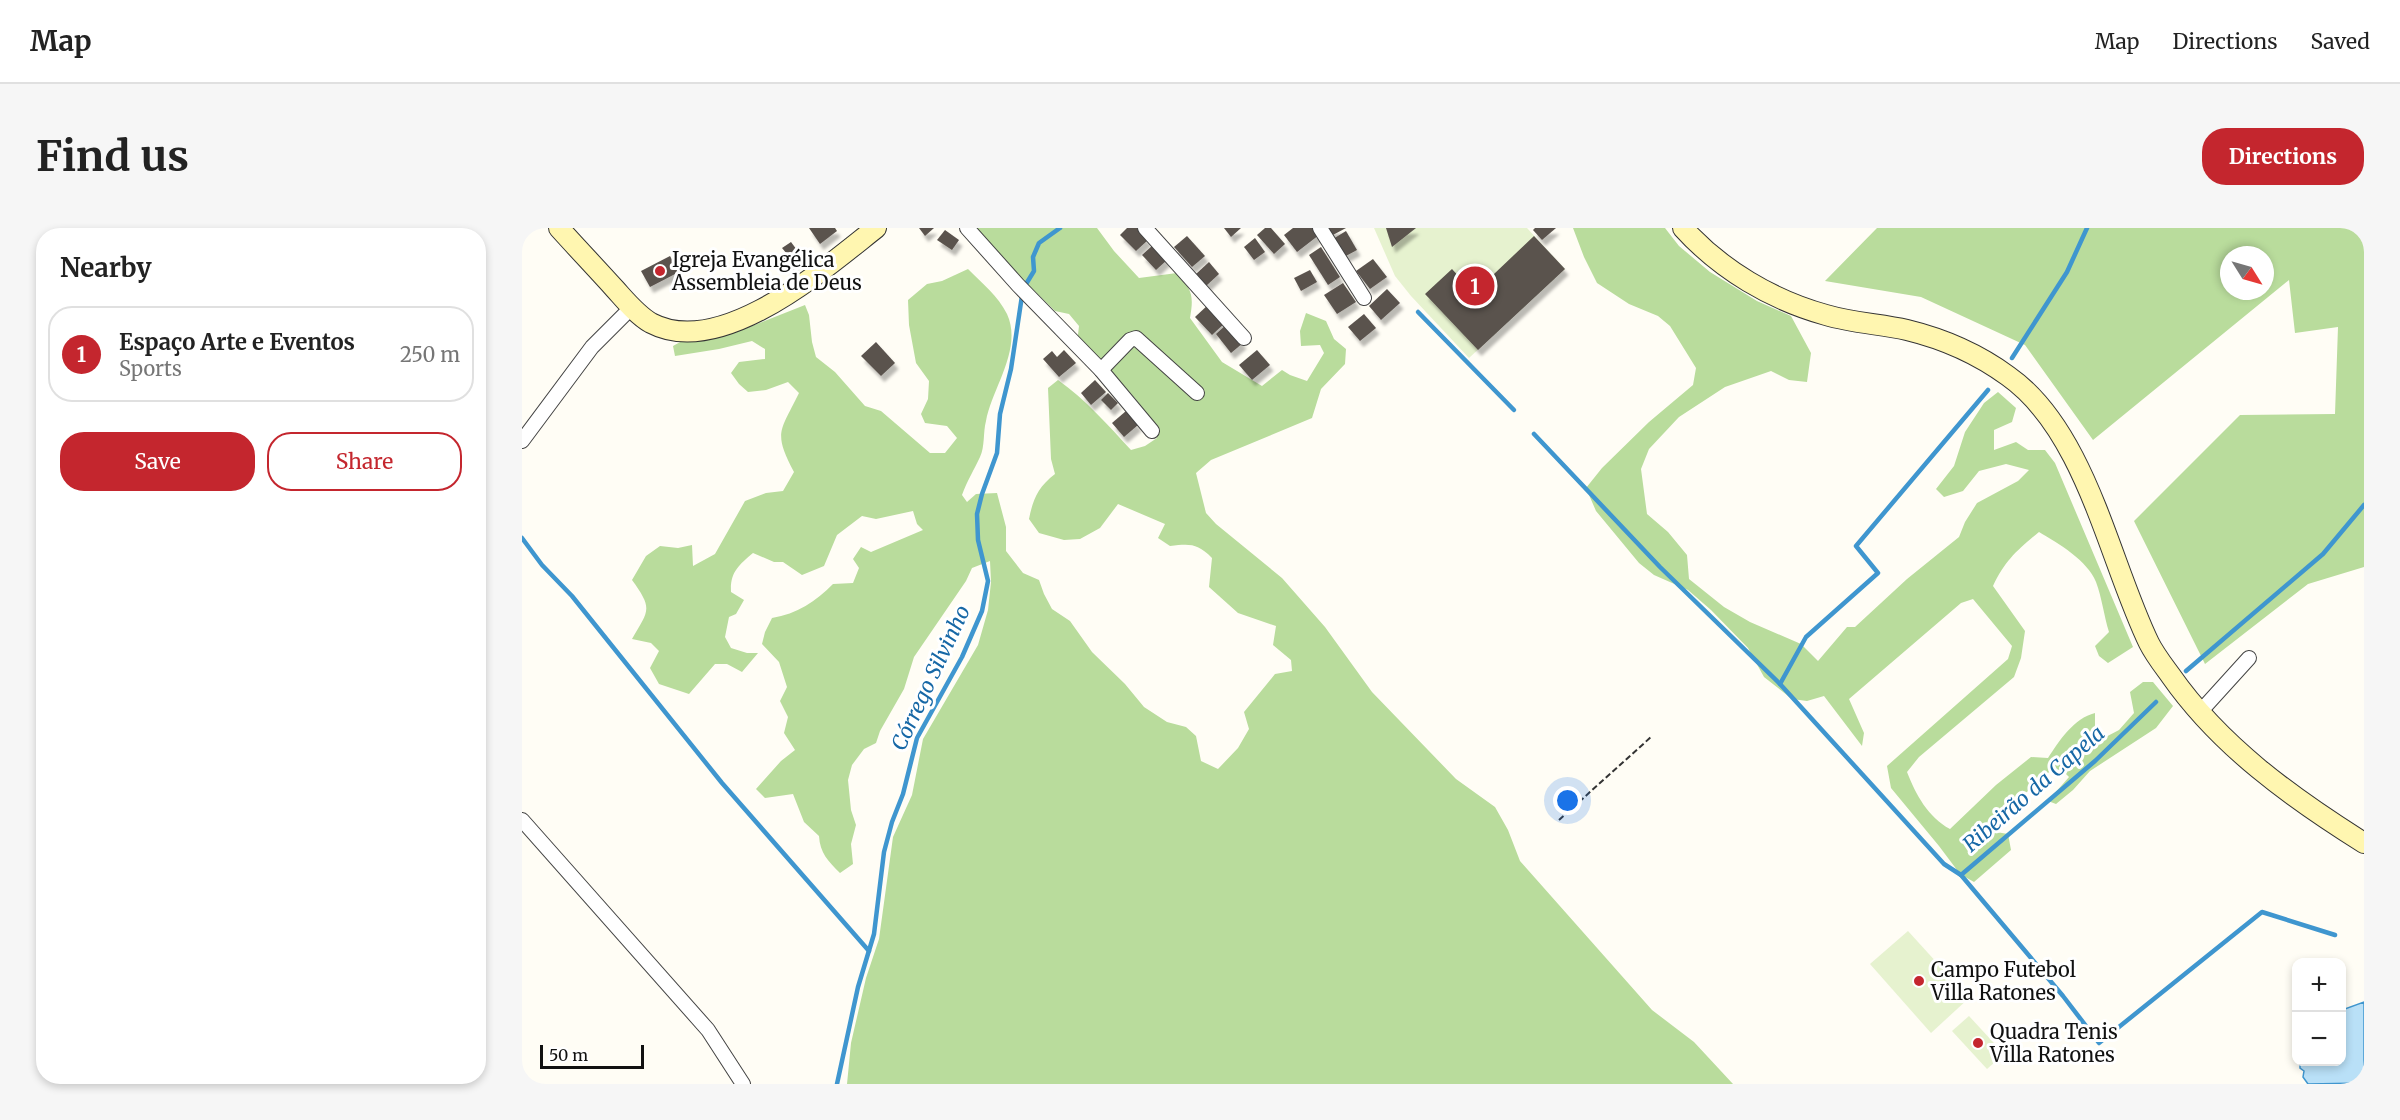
<!DOCTYPE html>
<meta charset="utf-8">
<style>
body{margin:0;font-family:Merriweather,serif;background:#f6f6f6;color:#222}
.controls{position:absolute;right:18px;bottom:18px;display:grid;overflow:hidden;border-radius:12px;box-shadow:0 3px 9px #0003}
.controls button{width:54px;height:54px;display:grid;place-items:center;padding:0;border:0;border-bottom:2px solid #e0e0e0;background:#fff;color:#222;font:30px sans-serif}
.compass{position:absolute;left:1698px;top:18px;width:54px;height:54px;border-radius:50%;background:#fff;box-shadow:0 3px 9px #0003;rotate:127deg}
.scale{position:absolute;left:18px;bottom:15px;width:104px;box-sizing:border-box;padding-left:6px;border:3px solid #111;border-top:0;font-size:16px;line-height:21px;white-space:nowrap;color:#111;-webkit-text-stroke:4px #fff;paint-order:stroke}
.you{position:absolute;left:1046px;top:573px;width:21px;height:21px;margin:-15px;border:4px solid #fff;border-radius:50%;background:#1a73e8;box-shadow:0 0 0 9px #1a73e833}
.badge{display:grid;place-items:center;width:39px;height:39px;border-radius:50%;background:#c4262e;color:#fff;font-size:20px;font-weight:700}
.pin{position:absolute;translate:-50% -50%;border:3px solid #fff;box-shadow:0 2px 6px #0006}
.list{margin:0;padding:0;list-style:none}
h2{display:flex;justify-content:space-between;align-items:center;height:78px;margin:0;padding:0 24px;font-size:26px}
h2 small{font-size:20px;font-weight:400;color:#767676}
.list li{display:grid;grid-template-columns:39px 1fr auto;gap:18px;align-items:center;box-sizing:border-box;height:96px;margin:0 12px 12px;padding:0 12px;border:2px solid #e0e0e0;border-radius:24px}
.list b{display:block;font-size:22px;white-space:nowrap}
.list p{margin:0;font-size:20px;white-space:nowrap;color:#767676}
.list em{font-size:20px;font-style:normal;color:#767676}
.actions{display:flex;gap:12px;padding:18px 24px}
.actions a{flex:1;padding:14px 0;border:2px solid #c4262e;border-radius:24px;text-align:center;font-size:21px;color:#c4262e}
.actions .main{background:#c4262e;color:#fff}
.map{position:relative;flex:none;width:1842px;height:856px;overflow:hidden;border-radius:24px}
header{display:flex;align-items:center;gap:36px;box-sizing:border-box;height:84px;padding:0 30px;background:#fff;border-bottom:2px solid #e0e0e0}
header strong{font-size:28px}
nav{display:flex;gap:33px;margin-inline-start:auto;font-size:21px}
.intro{display:flex;align-items:center;justify-content:space-between;box-sizing:border-box;height:144px;padding:0 36px}
h1{margin:0;font-size:42px}
.button{padding:15px 27px;border-radius:24px;background:#c4262e;color:#fff;font-size:21px;font-weight:700}
main{display:flex;gap:36px;padding:0 36px}
aside{flex:1;background:#fff;border-radius:24px;box-shadow:0 3px 9px #0003}
.map>svg:first-child{display:block}
.forest{fill:#b9dc9c;fill-rule:evenodd}
.pitch{fill:#e6f2cf}
.water{fill:#b9e0f7;stroke:#3f96cf;stroke-width:1.5}
.lines{fill:none;stroke-linecap:round;stroke-linejoin:round}
.stream{stroke:#3f96cf;stroke-width:4.5}
.building{fill:#5a524d;filter:url(#shadow)}
.minor-casing{stroke:#444;stroke-width:16}
.secondary-casing{stroke:#333;stroke-width:22}
.path{stroke:#333;stroke-width:2;stroke-dasharray:6 3;stroke-linecap:butt}
.minor{stroke:#fff;stroke-width:14}
.secondary{stroke:#fff6b0;stroke-width:20}
.poi-dot{fill:#c4262e;stroke:#fff;stroke-width:2}
.labels{text-anchor:middle;stroke-width:6;stroke-linejoin:round;paint-order:stroke}
.poi-label{font-size:20px;fill:#111;stroke:#fff;text-anchor:start}
.water-label{font-size:21px;font-style:italic;fill:#1768a6;stroke:#fff}
</style>
<header>
<strong>Map</strong>
<nav><a>Map</a><a>Directions</a><a>Saved</a></nav>
</header>
<div class="intro"><h1>Find us</h1><a class="button">Directions</a></div>
<main>
<aside>
<h2>Nearby<small></small></h2>
<ul class="list">
<li><span class="badge">1</span><div><b>Espaço Arte e Eventos</b><p>Sports</p></div><em>250 m</em></li>
</ul>
<div class="actions"><a class="main">Save</a><a>Share</a></div>
</aside>
<div class="map">
<svg width="1842" height="856" viewBox="0 0 1842 856">
<defs>
<filter id="shadow"><feDropShadow dx="3.5" dy="6" stdDeviation="1.5" flood-color="#0004"/></filter>
</defs>
<rect width="100%" height="100%" fill="#fffdf5"/>
<g class="forest">
<path d="M 438,0 L 575,0 L 592,23 L 617,50 L 655,45 C 670,62 672,67 668,90 L 700,134 L 740,158 L 760,142 L 768,147 L 785,153 L 802,125 L 798,117 L 779,118 L 778,103 L 784,85 L 804,93 L 812,111 L 824,121 L 823,136 L 799,161 L 790,190 L 689,232 L 674,245 L 684,285 L 694,296 L 760,350 L 803,399 L 850,464 L 934,551 L 973,579 L 986,602 L 998,633 L 1130,782 L 1172,814 L 1211,856 L 325,856 L 329,815 L 344,750 L 357,711 L 371,609 L 390,567 L 401,511 L 456,417 L 466,382 L 469,354 L 468,333 L 450,340 L 444,353 L 392,429 L 382,461 L 358,503 L 354,515 L 342,521 L 330,537 L 326,552 L 329,582 L 334,597 L 329,616 L 331,636 L 318,645 C 306,633 298,625 297,608 L 282,594 L 271,566 L 243,570 L 234,561 L 259,533 L 273,522 L 262,505 L 266,489 L 258,473 L 265,459 L 257,434 L 240,416 L 243,404 L 250,390 C 275,386 294,373 311,356 L 331,355 L 337,340 L 331,331 L 339,319 L 349,324 L 401,302 L 395,296 L 391,283 L 354,291 L 340,288 L 315,307 L 302,338 L 280,347 L 261,334 L 252,334 L 231,325 C 217,337 208,344 209,364 L 222,372 L 214,386 L 207,389 L 203,409 L 209,420 L 225,425 L 236,425 L 220,444 L 205,436 L 193,436 L 167,466 L 137,456 L 128,440 L 137,423 L 129,415 L 110,411 C 127,382 131,381 110,352 L 124,328 L 138,318 L 156,320 L 170,317 L 171,338 L 193,326 L 223,273 L 244,265 L 261,263 L 272,244 C 251,204 258,204 277,165 L 266,154 L 244,162 L 226,164 L 217,156 L 209,145 L 217,134 L 243,131 L 243,121 L 230,113 L 197,121 L 153,128 L 151,118 L 160,113 L 179,113 L 217,103 L 283,77 L 287,87 L 290,114 L 294,129 L 313,144 L 343,178 L 359,183 L 408,225 L 423,225 L 435,210 L 425,198 L 403,195 L 399,186 L 406,171 L 407,153 L 394,135 L 387,97 L 386,72 L 405,56 L 420,53 L 446,41 C 460,55 476,68 485,86 C 501,121 470,160 464,193 C 461,204 463,219 458,229 C 452,242 445,253 440,267 L 445,274 L 454,266 L 475,265 L 484,299 L 484,323 L 501,345 L 517,352 L 522,366 L 530,381 L 548,393 L 570,424 L 603,456 L 622,479 L 645,494 L 664,499 L 674,508 L 679,533 L 696,541 L 716,520 L 727,501 L 722,484 L 753,446 L 770,443 L 769,432 L 751,417 L 754,398 L 716,385 L 687,359 L 690,330 C 675,315 668,316 648,318 L 636,310 L 643,296 L 596,276 L 578,300 L 558,311 L 542,312 L 517,305 L 507,291 C 511,271 516,259 533,246 L 529,231 L 526,160 L 536,152 C 564,172 586,197 609,222 L 623,218 L 635,210 C 625,173 584,140 555,115 L 557,98 L 547,86 L 533,83 L 498,49 L 464,25 Z"/>
<path d="M 1051,0 L 1143,0 L 1157,18 L 1188,44 L 1235,73 L 1269,88 L 1289,125 L 1285,154 L 1267,152 L 1249,143 L 1203,159 L 1157,189 L 1127,221 L 1119,241 L 1125,286 L 1146,304 L 1165,327 L 1167,351 L 1202,379 L 1228,394 L 1279,416 L 1296,433 L 1325,399 L 1333,399 L 1385,351 L 1437,309 L 1443,294 L 1455,275 L 1496,253 L 1507,242 L 1484,236 L 1457,243 L 1441,263 L 1422,269 L 1414,261 L 1432,238 L 1443,204 L 1462,175 L 1476,164 L 1494,180 L 1490,194 L 1472,202 L 1472,222 L 1494,214 L 1506,222 L 1523,222 L 1533,235 L 1611,419 L 1586,435 L 1577,428 L 1573,418 L 1587,404 C 1582,388 1580,370 1574,354 C 1566,333 1536,315 1517,304 C 1495,322 1483,333 1471,358 L 1503,403 L 1499,430 L 1492,449 L 1397,529 L 1385,544 C 1394,567 1406,589 1428,601 L 1474,557 L 1509,529 L 1526,530 C 1537,513 1552,490 1573,485 L 1573,498 L 1578,512 L 1597,502 L 1612,485 L 1608,464 L 1621,454 L 1631,454 L 1651,478 L 1634,500 L 1568,543 L 1551,562 L 1534,576 L 1526,573 L 1547,549 L 1539,541 L 1525,545 L 1472,595 L 1474,604 L 1486,606 L 1489,622 L 1452,654 L 1438,646 L 1417,618 L 1369,560 L 1365,538 L 1486,431 L 1490,418 L 1451,371 L 1439,375 L 1327,471 L 1342,505 L 1340,518 L 1302,468 L 1285,473 L 1270,471 L 1242,449 L 1226,420 L 1189,382 L 1166,362 L 1132,347 L 1117,335 L 1074,283 L 1064,260 L 1080,240 L 1127,194 L 1171,157 L 1174,140 L 1148,98 L 1136,88 L 1107,76 L 1075,55 L 1062,29 Z"/>
<path d="M 1355,0 L 1842,0 L 1842,339 L 1786,356 L 1683,436 L 1612,293 L 1718,187 L 1813,186 L 1816,99 L 1773,105 L 1767,52 L 1571,212 L 1503,117 L 1399,69 L 1303,53 ZM 1707,27 L 1743,27 L 1743,63 L 1707,63 Z"/>
</g>
<g class="pitch">
<polygon points="852,0 1005,0 1043,41 947,130 889,68 873,48"/>
<polygon points="1386,703 1447,770 1409,805 1348,736"/>
<polygon points="1447,788 1482,826 1465,841 1430,803"/>
</g>
<polygon class="water" points="1842,774 1842,855 1786,856 1781,849 1782,843 1778,840 1778,834 1820,834 1820,782"/>
<g class="lines">
<g class="stream">
<polyline points="896,84 992,182"/>
<polyline points="1490,130 1545,44 1565,0"/>
<polyline points="1012,206 1138,339 1258,456 1422,636 1439,647"/>
<polyline points="0,310 20,337 50,368 200,555 347,723"/>
<polyline points="1664,443 1801,326 1842,277"/>
<polyline points="1258,456 1284,409 1356,345 1334,318 1466,162"/>
<polyline points="1634,474 1573,533 1439,647 1541,768 1577,815 1740,684 1813,707"/>
<polyline points="315,856 336,759 352,706 362,624 370,594 381,566 395,510 440,429 460,383 466,353 456,312 455,286 460,266 475,225 478,186 489,141 501,61 512,43 511,29 517,15 538,0"/>
</g>
</g>
<g class="building">
<polygon points="287,0 313,0 315,3 298,16"/>
<polygon points="397,0 412,0 403,8"/>
<polygon points="605,0 615,0 626,12 614,23 598,7"/>
<polygon points="702,0 719,0 709,9"/>
<polygon points="743,0 749,0 763,16 752,26 735,7"/>
<polygon points="771,0 791,0 797,7 775,24 762,7"/>
<polygon points="804,0 824,0 809,8"/>
<polygon points="864,0 894,0 870,19"/>
<polygon points="1013,0 1034,0 1020,12 1011,2"/>
<polygon points="423,2 437,12 430,22 415,12"/>
<polygon points="824,3 835,22 822,29 811,11"/>
<polygon points="665,8 683,28 670,39 652,19"/>
<polygon points="1012,8 1043,41 956,122 903,66 930,41 952,65"/>
<polygon points="733,10 743,24 732,32 722,19"/>
<polygon points="269,14 281,30 265,40 258,30 265,26 260,20"/>
<polygon points="631,17 645,32 634,42 620,27"/>
<polygon points="799,19 818,49 806,57 787,27"/>
<polygon points="148,28 157,44 128,59 119,43"/>
<polygon points="851,31 865,49 848,61 834,43"/>
<polygon points="687,34 697,46 684,58 674,46"/>
<polygon points="788,42 795,54 779,63 772,50"/>
<polygon points="821,55 834,74 815,86 802,67"/>
<polygon points="865,61 878,75 859,92 847,78"/>
<polygon points="687,76 704,94 690,107 673,89"/>
<polygon points="842,86 854,100 838,113 826,99"/>
<polygon points="705,96 721,115 709,125 694,106"/>
<polygon points="354,114 373,135 359,148 339,128"/>
<polygon points="542,122 554,135 537,149 521,131 530,123 535,129"/>
<polygon points="735,122 748,137 730,152 717,137"/>
<polygon points="573,152 584,164 569,177 559,165"/>
<polygon points="586,165 596,175 589,182 579,172"/>
<polygon points="604,183 616,197 602,209 590,195"/>
</g>
<g class="lines">
<g class="minor-casing">
<g id="minor">
<polyline points="445,0 496,57 579,142 630,203"/>
<polyline points="623,0 722,110"/>
<polyline points="798,0 842,70"/>
<polyline points="579,142 608,112 614,110 675,165"/>
<polyline points="0,213 70,119 110,79"/>
<polyline points="1678,484 1727,430"/>
<polyline points="0,592 186,802 221,856"/>
</g>
</g>
<g class="secondary-casing">
<g id="secondary">
<path d="M 37,0 C 55,20 74,40 93,61 C 103,72 115,87 129,95 C 199,132 303,40 354,0"/>
<path d="M 1161,0 C 1199,42 1250,72 1304,87 C 1331,95 1358,96 1385,102 C 1422,111 1456,126 1486,148 C 1564,203 1587,333 1627,415 C 1633,427 1641,437 1649,448 C 1698,518 1770,570 1842,615"/>
</g>
</g>
<polyline class="path" points="1037,592 1129,509"/>
<use href="#minor" class="minor"/>
<use href="#secondary" class="secondary"/>
</g>
<g class="poi-dot">
<circle cx="138" cy="43" r="6"/>
<circle cx="1397" cy="753" r="6"/>
<circle cx="1456" cy="815" r="6"/>
</g>
<g class="labels">
<g class="poi-label">
<text x="150" y="39">Igreja Evangélica<tspan x="150" dy="23">Assembleia de Deus</tspan></text>
<text x="1409" y="749">Campo Futebol<tspan x="1409" dy="23">Villa Ratones</tspan></text>
<text x="1468" y="811">Quadra Tenis<tspan x="1468" dy="23">Villa Ratones</tspan></text>
</g>
<g class="water-label">
<text transform="translate(409 450) rotate(-65)" y="7">Córrego Silvinho</text>
<text transform="translate(1512 561) rotate(-41)" y="7">Ribeirão da Capela</text>
</g>
</g>
</svg>
<div class="controls">
<button>+</button>
<button>−</button>
</div>
<svg class="compass" viewBox="-18 -18 36 36"><path d="M0-13l5 13h-10z" fill="#e53935"/><path d="M0 13l5-13h-10z" fill="#767676"/></svg>
<div class="scale">50 m</div>
<div class="you"></div>
<div class="pin badge" style="left:953px;top:58px">1</div>
</div>
</main>
